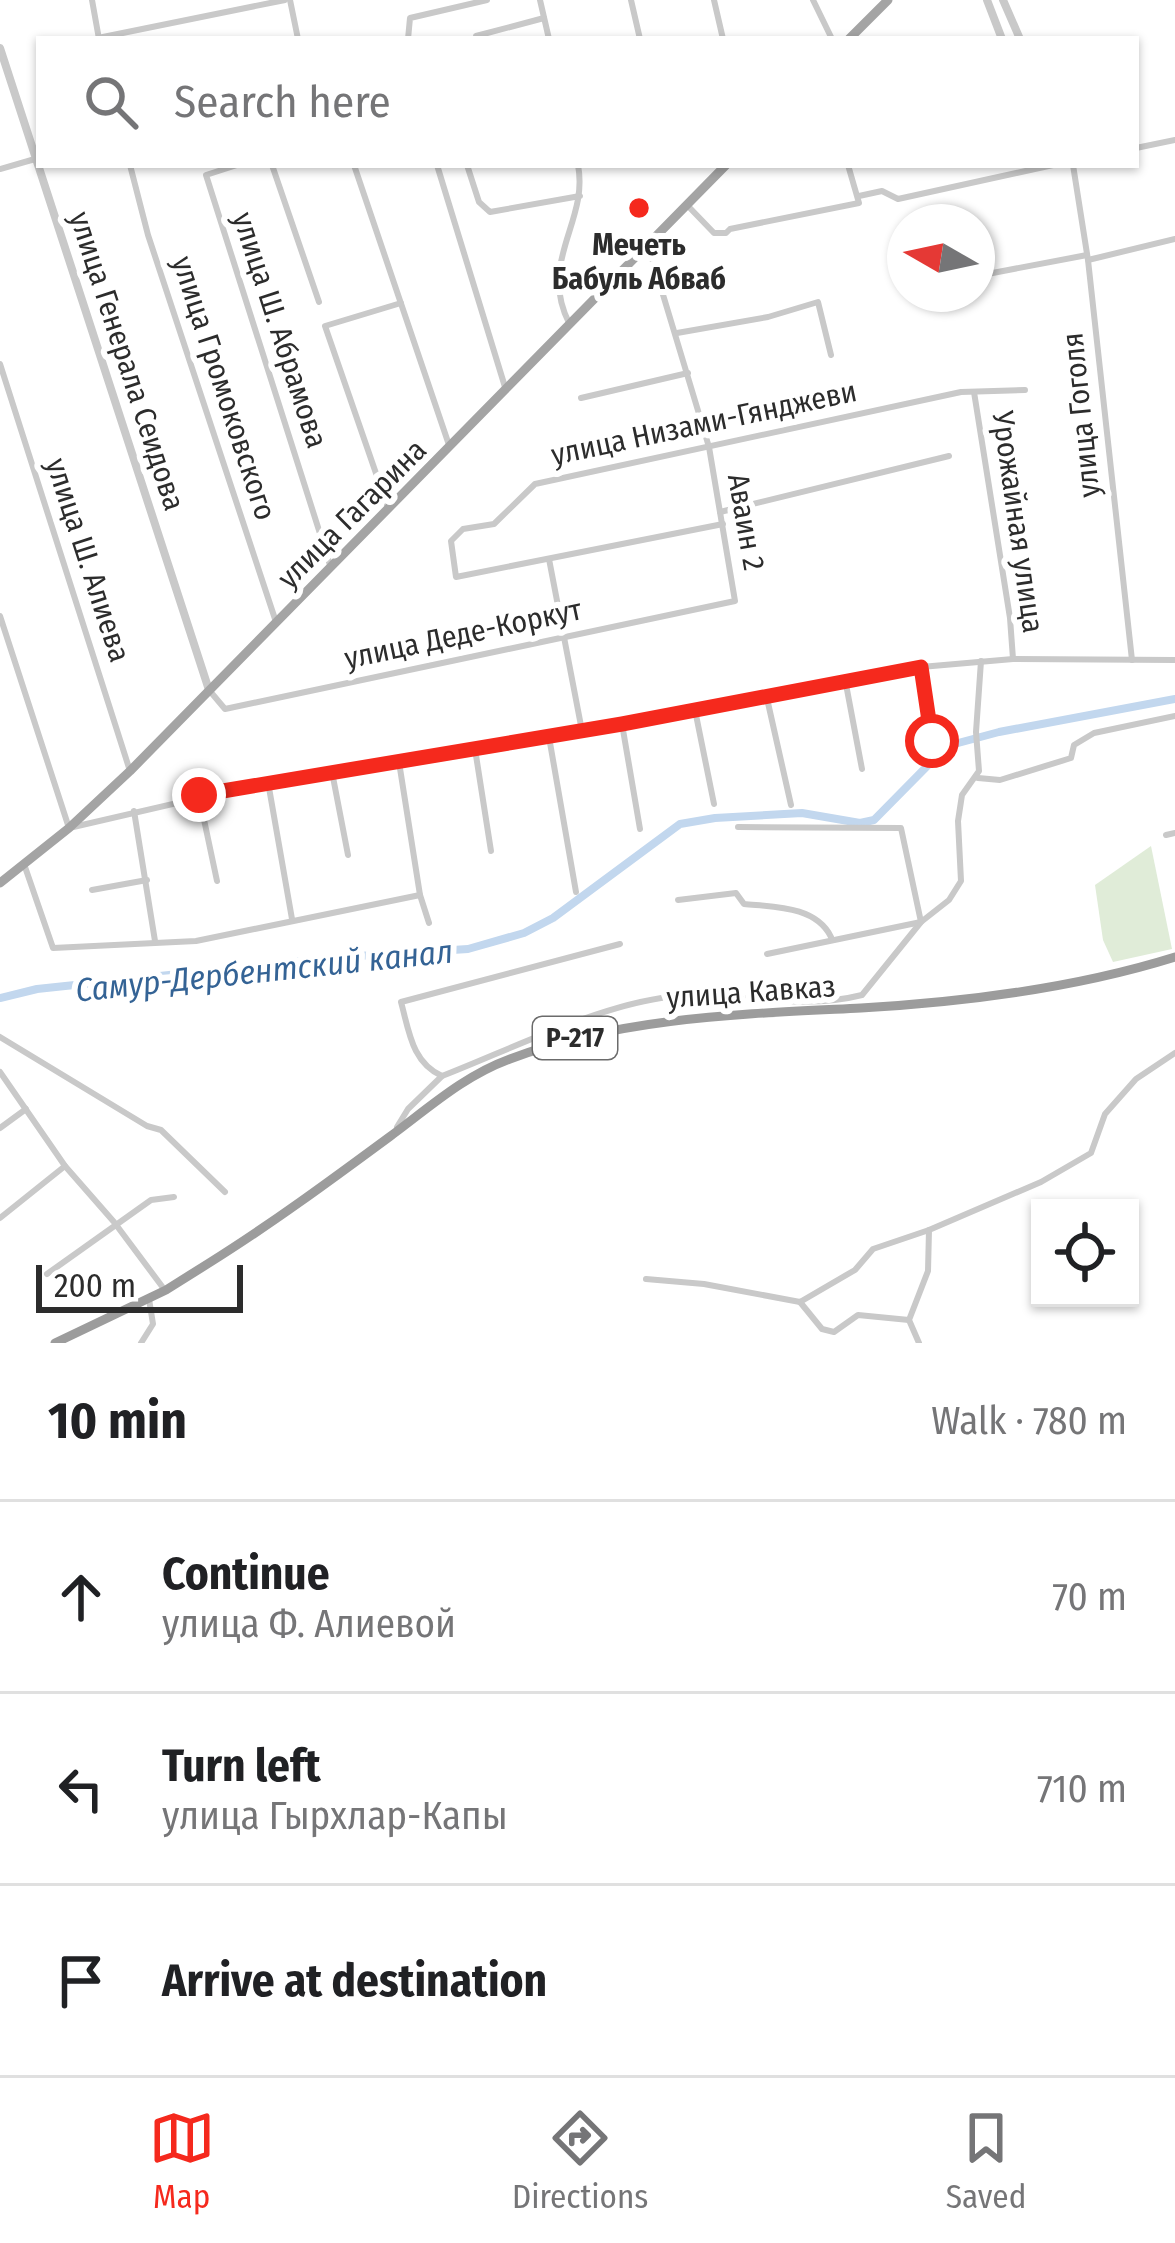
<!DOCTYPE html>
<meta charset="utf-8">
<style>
body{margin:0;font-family:"Fira Sans Condensed",sans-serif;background:#f6f6f6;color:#202124}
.controls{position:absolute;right:36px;bottom:36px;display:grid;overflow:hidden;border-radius:0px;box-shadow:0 3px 9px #0004}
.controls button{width:108px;height:108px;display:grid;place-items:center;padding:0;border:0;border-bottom:3px solid #e0e0e0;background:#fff;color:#202124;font:60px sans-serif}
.compass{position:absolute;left:887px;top:204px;width:108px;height:108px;border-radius:50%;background:#fff;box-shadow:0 3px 9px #0004;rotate:279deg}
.scale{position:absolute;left:36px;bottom:30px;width:207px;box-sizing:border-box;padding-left:12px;border:6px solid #2c2c2c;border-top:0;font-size:33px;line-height:42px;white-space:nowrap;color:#2c2c2c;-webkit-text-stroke:9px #fff;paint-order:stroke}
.stop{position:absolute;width:36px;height:36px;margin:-27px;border:9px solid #f5291d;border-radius:50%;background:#fff}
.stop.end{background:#f5291d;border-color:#fff;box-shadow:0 3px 12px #0008}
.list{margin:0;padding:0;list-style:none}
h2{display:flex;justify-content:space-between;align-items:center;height:156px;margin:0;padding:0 48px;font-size:51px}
h2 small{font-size:39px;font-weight:400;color:#757577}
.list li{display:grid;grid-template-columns:78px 1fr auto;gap:36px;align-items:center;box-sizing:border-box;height:192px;padding:0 48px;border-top:3px solid #e0e0e0}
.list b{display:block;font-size:45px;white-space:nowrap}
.list p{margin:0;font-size:39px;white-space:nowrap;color:#757577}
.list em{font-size:39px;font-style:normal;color:#757577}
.icon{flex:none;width:66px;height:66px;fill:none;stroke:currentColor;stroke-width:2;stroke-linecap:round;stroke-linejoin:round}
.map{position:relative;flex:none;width:1175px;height:1343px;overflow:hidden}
.search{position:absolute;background:#fff;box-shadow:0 3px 9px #0004;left:36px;right:36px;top:36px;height:132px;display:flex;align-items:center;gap:30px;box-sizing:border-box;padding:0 42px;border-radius:0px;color:#757577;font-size:45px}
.sheet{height:732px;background:#fff}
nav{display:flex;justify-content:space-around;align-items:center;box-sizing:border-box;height:168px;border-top:3px solid #e0e0e0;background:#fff;font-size:33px;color:#757577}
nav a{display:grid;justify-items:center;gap:6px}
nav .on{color:#f5291d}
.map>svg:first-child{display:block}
.green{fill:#e0ecd8}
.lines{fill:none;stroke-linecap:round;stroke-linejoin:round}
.canal{stroke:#c2d7ee;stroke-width:8}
.minor{stroke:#c9c9c9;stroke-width:6}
.tertiary{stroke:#c9c9c9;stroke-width:8}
.primary{stroke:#a4a4a4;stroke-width:9}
.trunk{stroke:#9c9c9c;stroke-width:9}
.route{stroke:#f5291d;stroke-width:15}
.poi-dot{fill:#f5291d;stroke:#fff;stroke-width:4.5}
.labels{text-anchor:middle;stroke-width:12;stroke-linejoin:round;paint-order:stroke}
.shield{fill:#fff;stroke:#6b6b6b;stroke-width:3}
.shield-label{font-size:27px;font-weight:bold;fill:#2c2c2c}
.poi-label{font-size:30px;font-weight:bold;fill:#2c2c2c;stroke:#fff}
.street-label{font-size:30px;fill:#2c2c2c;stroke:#fff}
.water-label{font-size:33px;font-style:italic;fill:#346395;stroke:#fff}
</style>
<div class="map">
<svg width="1175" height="1343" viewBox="0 0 1175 1343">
<rect width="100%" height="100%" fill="#fff"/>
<polygon class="green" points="1151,846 1172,949 1113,962 1103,940 1095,885"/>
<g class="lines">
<polyline class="canal" points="0,998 37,989 328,958 468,949 524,933 553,918 680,824 715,818 802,813 860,823 874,820 947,746 999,732 1175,699"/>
<g class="minor">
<polyline points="92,0 99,39"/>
<polyline points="290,0 298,39"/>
<polyline points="540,0 549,39"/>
<polyline points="631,0 640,39"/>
<polyline points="714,0 723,39"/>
<polyline points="813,0 832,39"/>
<polyline points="98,38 285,0"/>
<polyline points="408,39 410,18 487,0"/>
<polyline points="476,39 476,36 544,18"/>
<polyline points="1136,148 1175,140"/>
<polyline points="130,165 148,235 276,622"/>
<polyline points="237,165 206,175 330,565"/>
<polyline points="272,165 319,302"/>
<polyline points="354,165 449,445"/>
<polyline points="437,165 505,387"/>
<polyline points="467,165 479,202 490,212 580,196"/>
<polyline points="1073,165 1088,260 1132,660"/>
<polyline points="0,169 35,159"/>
<polyline points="859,196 882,191 898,199 1053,165"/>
<polyline points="687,205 714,233 726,233 730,229 859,203 848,165"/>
<polyline points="1088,260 1175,239"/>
<polyline points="977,276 1087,255"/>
<path d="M 569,323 C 538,261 589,222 578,165"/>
<polyline points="677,333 768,317 818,302 831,355"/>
<polyline points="0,364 130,771"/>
<polyline points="974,392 1010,618 1013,659"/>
<polyline points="581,398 688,373"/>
<polyline points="388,508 325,326 401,303"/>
<polyline points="720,512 949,456"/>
<polyline points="723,524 456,577 451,541 463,529 494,524 535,484 961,392 1025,390"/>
<polyline points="549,559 582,731"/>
<polyline points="0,616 69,828 268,782 622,724 921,667 1013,659 1175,660"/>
<polyline points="921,668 931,741"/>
<polyline points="845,679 862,769"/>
<polyline points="209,690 225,709 735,601 709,447 648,245"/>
<polyline points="766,694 791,805"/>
<polyline points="695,710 714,804"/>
<polyline points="622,724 640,829"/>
<polyline points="549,737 576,892"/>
<polyline points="475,749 491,851"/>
<polyline points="399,762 420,895 429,923"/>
<polyline points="332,772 348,855"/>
<polyline points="978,778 1000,780 1071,758 1074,745 1094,733 1175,716"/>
<polyline points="268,782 292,919"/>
<polyline points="199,796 217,881"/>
<polyline points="134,811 155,941"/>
<polyline points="1166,835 1175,833"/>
<polyline points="24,864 53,948 196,941 420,895"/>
<polyline points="92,890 147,880"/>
<path d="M 678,900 L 736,893 L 744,904 C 774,907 816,906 831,937"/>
<path d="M 620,944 L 401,1002 C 409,1031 412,1063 442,1076 C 509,1050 599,1005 669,997 C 732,990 795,1012 862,995 L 921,922 L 901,828 L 738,827"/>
<polyline points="767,954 921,922 949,900 961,881 958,821 962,795 979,771 976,732 981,661"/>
<polyline points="0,1037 147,1126 161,1130 225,1192"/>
<polyline points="0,1072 65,1166 114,1222 164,1289"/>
<polyline points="397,1127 408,1109 442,1076"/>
<polyline points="0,1128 26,1109"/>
<polyline points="0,1218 65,1166"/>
<polyline points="47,1274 151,1200 174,1197"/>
<polyline points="646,1279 704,1284 800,1302 855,1270 873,1249 929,1230 1041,1182 1091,1153 1105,1114 1136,1079 1175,1053"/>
<polyline points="800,1302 822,1329 834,1332 858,1315 909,1320"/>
<polyline points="141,1343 153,1324 149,1299"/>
<polyline points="919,1343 909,1320 928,1271 929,1230"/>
</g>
<g class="tertiary">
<polyline points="987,0 1002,39"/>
<polyline points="1003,0 1020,39"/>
<polyline points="0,48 209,690"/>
</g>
<g class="primary">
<polyline points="849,39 888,0"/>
<polyline points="0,883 69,828 130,771 726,165"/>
</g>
<path class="trunk" d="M 55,1343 L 166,1290 L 209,1263 C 273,1223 335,1177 396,1132 C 432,1105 466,1075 510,1059 C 622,1017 743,1014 861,1008 C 965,1002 1076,988 1175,957"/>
</g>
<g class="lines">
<polyline class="route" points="199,795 622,724 921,667 932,741"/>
</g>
<circle class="poi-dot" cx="639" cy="208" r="12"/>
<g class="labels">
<rect class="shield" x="533" y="1017" width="84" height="42" rx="9"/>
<g class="shield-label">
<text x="575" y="1047">Р-217</text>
</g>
<g class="poi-label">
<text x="639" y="255">Мечеть<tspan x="639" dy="34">Бабуль Абваб</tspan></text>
</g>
<g class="street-label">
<text transform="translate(280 330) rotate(72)" y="10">улица Ш. Абрамова</text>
<text transform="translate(127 361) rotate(72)" y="10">улица Генерала Сеидова</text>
<text transform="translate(224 388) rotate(72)" y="10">улица Громоковского</text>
<text transform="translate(1081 415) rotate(-96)" y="10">улица Гоголя</text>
<text transform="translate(704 423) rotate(-12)" y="10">улица Низами-Гянджеви</text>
<text transform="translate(352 514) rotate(-45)" y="10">улица Гагарина</text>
<text transform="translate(746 522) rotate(80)" y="10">Аваин 2</text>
<text transform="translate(1018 522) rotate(82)" y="10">Урожайная улица</text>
<text transform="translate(88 560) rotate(72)" y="10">улица Ш. Алиева</text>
<text transform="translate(463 634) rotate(-12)" y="10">улица Деде-Коркут</text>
<text transform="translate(751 992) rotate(-4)" y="10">улица Кавказ</text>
</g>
<g class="water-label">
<text transform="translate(264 970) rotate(-6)" y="12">Самур-Дербентский канал</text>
</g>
</g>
</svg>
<div class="controls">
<button><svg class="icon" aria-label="locate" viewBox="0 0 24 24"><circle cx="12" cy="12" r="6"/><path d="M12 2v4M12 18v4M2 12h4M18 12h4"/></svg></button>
</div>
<svg class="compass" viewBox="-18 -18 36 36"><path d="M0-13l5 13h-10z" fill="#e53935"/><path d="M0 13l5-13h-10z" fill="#757577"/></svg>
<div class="scale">200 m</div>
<div class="stop" style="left:932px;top:741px"></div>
<div class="stop end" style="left:199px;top:795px"></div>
<div class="search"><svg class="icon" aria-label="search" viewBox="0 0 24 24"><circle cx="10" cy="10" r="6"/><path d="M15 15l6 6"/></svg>Search here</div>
</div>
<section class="sheet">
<h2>10 min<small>Walk · 780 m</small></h2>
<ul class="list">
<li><svg class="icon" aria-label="ahead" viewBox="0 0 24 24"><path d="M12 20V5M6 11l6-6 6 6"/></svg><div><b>Continue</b><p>улица Ф. Алиевой</p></div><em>70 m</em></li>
<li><svg class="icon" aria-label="left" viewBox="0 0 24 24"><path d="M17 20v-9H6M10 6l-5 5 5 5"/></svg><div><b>Turn left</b><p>улица Гырхлар-Капы</p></div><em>710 m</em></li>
<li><svg class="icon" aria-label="arrive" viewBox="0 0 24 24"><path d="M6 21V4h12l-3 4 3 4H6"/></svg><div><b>Arrive at destination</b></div></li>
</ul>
</section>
<nav>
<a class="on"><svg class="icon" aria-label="map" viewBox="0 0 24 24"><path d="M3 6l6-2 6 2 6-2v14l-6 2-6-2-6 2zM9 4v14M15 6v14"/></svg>Map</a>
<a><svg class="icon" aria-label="directions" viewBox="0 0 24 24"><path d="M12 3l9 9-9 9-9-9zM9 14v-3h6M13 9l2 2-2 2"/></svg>Directions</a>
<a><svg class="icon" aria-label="saved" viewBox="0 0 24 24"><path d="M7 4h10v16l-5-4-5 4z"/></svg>Saved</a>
</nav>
